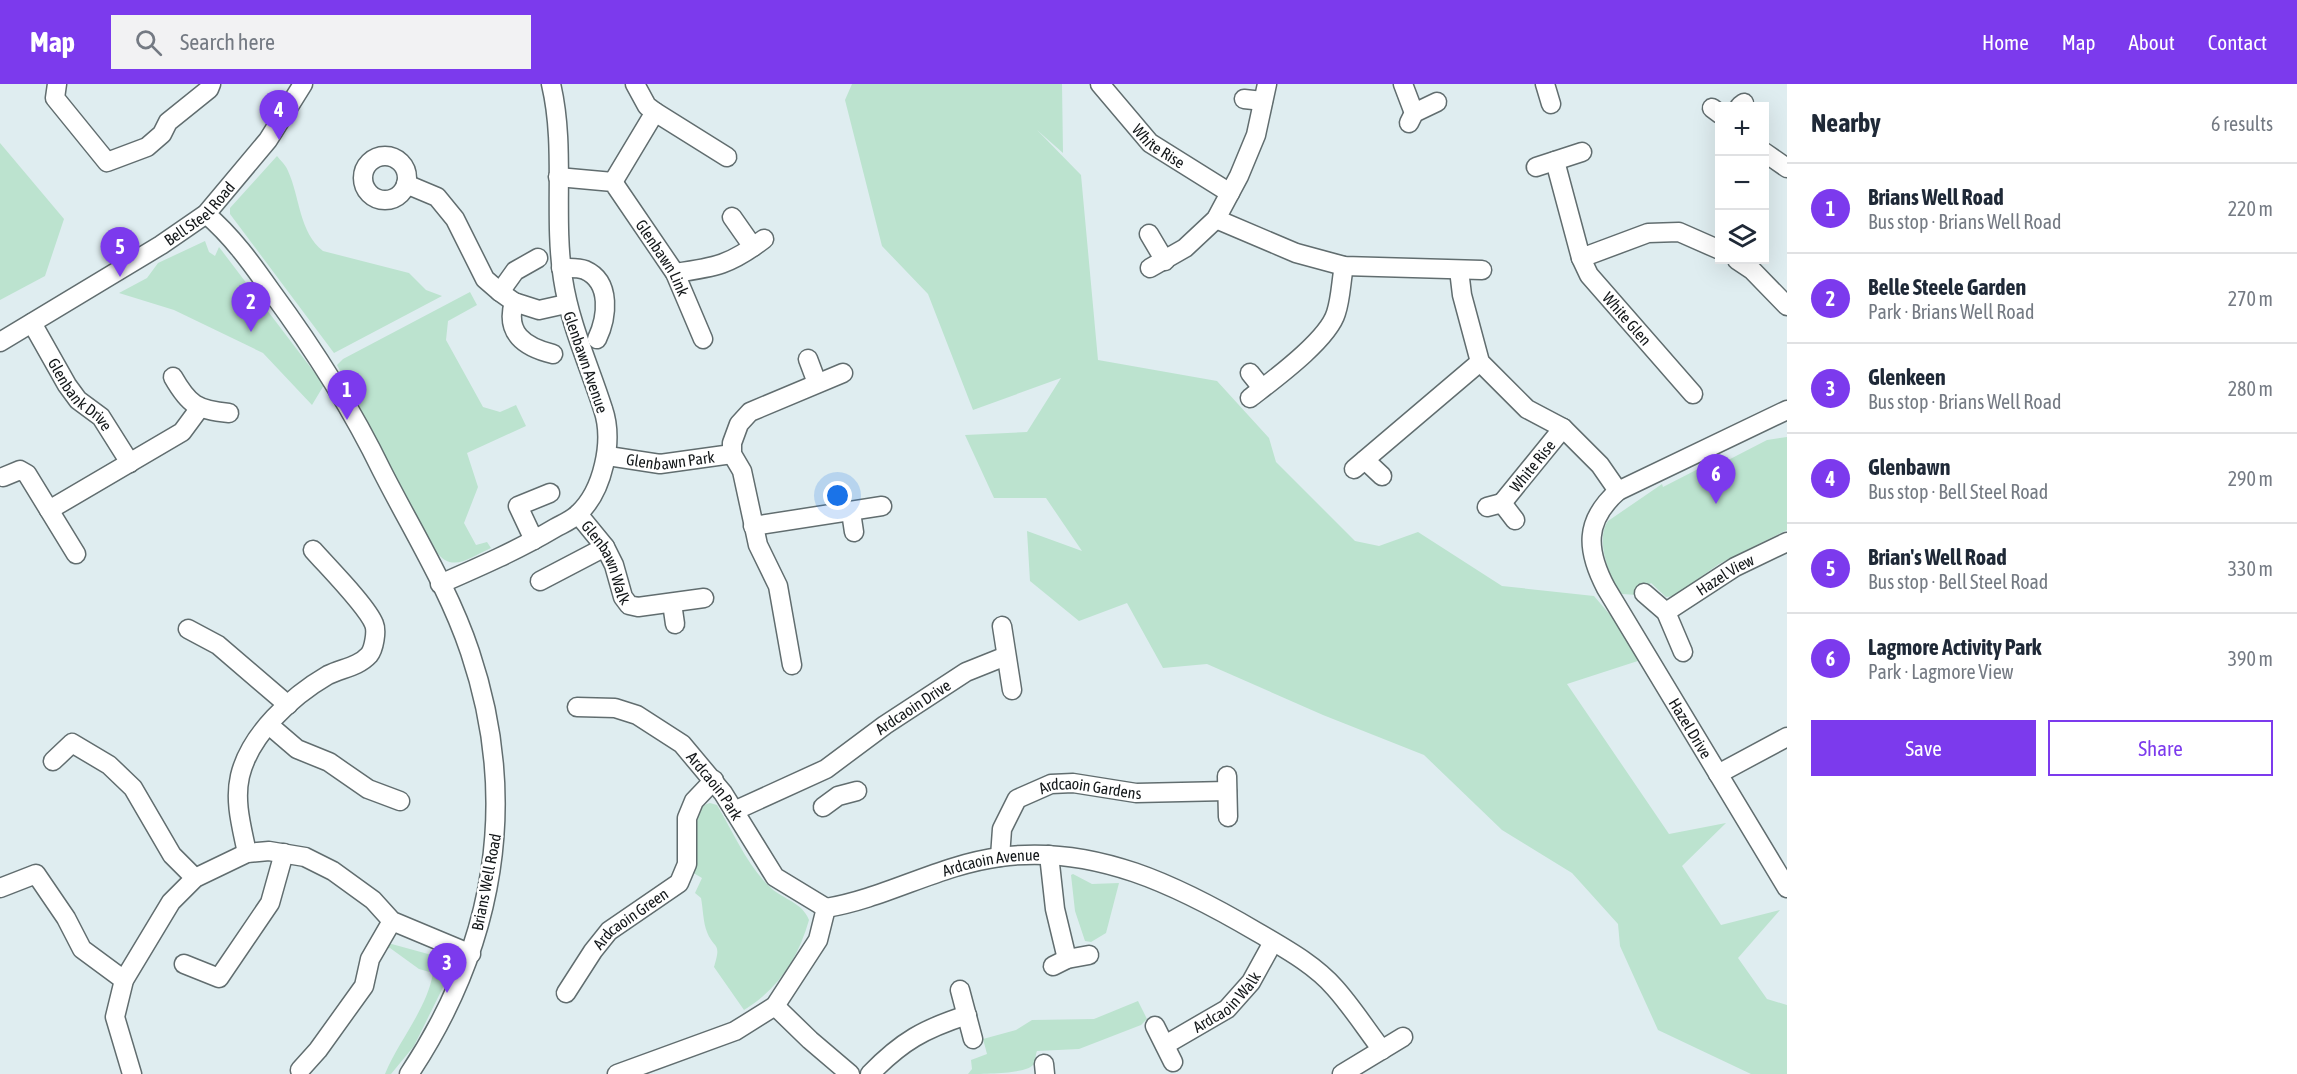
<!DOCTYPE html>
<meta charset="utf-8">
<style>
body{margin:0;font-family:"Asap Condensed",sans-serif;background:#f2f2f3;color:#1f2937}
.controls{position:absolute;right:18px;top:18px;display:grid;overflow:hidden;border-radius:0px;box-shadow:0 6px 24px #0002}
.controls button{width:54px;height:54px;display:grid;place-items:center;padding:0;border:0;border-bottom:2px solid #e0e1e3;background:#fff;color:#1f2937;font:30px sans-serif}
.you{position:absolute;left:838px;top:412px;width:21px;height:21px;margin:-15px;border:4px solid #fff;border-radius:50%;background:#1a73e8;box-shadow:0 0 0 9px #1a73e833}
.badge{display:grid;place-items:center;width:39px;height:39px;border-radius:50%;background:#7c3aed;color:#fff;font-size:20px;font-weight:700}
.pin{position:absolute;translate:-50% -50px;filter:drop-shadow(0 2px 3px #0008)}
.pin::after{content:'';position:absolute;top:32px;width:21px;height:18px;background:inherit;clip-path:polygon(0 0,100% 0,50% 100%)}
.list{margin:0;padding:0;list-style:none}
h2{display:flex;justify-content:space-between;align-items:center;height:78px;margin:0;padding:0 24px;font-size:26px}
h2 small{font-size:20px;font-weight:400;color:#747a83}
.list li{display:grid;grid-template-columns:39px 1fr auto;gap:18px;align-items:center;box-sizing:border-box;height:90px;padding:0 24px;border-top:2px solid #e0e1e3}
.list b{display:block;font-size:22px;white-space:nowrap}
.list p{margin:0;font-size:20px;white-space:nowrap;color:#747a83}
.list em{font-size:20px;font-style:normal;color:#747a83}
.actions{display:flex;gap:12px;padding:18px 24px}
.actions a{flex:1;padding:14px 0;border:2px solid #7c3aed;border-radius:0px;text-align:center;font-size:21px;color:#7c3aed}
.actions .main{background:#7c3aed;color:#fff}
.icon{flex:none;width:33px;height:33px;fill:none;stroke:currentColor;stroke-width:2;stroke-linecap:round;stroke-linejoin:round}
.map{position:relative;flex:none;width:1787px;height:990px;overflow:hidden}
header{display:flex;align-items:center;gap:36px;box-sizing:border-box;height:84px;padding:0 30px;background:#7c3aed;color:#fff}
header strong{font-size:28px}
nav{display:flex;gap:33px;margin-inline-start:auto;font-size:21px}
.search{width:420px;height:54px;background:#f2f2f3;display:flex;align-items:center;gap:15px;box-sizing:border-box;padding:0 21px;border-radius:0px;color:#747a83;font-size:22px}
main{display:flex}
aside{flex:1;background:#fff}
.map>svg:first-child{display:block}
.green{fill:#bce3cf}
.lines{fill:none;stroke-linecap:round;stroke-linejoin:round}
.minor-casing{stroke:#616d6f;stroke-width:21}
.minor{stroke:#fff;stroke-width:18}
.labels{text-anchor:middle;stroke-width:5;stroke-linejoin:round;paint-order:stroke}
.street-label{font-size:16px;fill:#14181a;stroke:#fff}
</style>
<header>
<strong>Map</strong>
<div class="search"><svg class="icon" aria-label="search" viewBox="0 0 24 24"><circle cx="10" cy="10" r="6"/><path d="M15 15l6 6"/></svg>Search here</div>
<nav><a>Home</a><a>Map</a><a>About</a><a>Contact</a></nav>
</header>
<main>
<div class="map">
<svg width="1787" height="990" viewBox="0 0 1787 990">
<rect width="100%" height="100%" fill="#dfedf0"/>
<g class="green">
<polygon points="852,0 1062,0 1063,69 1037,46 1081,91 1098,276 1217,297 1269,354 1276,378 1355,457 1379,462 1418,448 1502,502 1594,512 1647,574 1567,600 1669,750 1726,739 1682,782 1721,841 1780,826 1738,874 1767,915 1787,921 1787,990 1751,990 1658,946 1620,862 1618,840 1572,789 1502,746 1424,671 1323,631 1207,580 1163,584 1127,519 1079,537 1030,497 1027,447 1082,467 1046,414 994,414 965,351 1027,348 1061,294 973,326 928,210 882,162 845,16"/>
<polygon points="0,59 64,135 45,192 0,216"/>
<path d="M 277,72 C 280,76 286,81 288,87 C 300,113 299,148 323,167 L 409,189 L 426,206 L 442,212 L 334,269 L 230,130 L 230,124 Z"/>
<polygon points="205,157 209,168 215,172 219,163 324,301 312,321 263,269 174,226 119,209 147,194 158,179"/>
<path d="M 470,208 L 477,221 L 448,237 L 446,256 L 483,323 L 500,328 L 516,321 L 526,342 L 467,369 L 478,403 L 464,439 L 476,461 L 487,458 L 491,464 C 469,474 451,490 435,466 L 337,281 L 343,275 Z"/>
<path d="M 1787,353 L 1787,446 L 1719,480 L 1674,512 L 1666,513 L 1651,499 L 1637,511 L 1622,510 C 1609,495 1595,455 1608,437 L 1662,400 L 1663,403 L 1702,383 L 1705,388 L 1767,356 Z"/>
<path d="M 710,719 L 717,721 C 733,748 748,783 771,804 C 784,816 802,818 809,836 C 798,875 778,905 744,926 L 714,883 C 722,857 714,866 707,848 C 703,838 703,824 701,814 L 695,809 L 702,794 L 690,787 C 691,766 684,726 710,719 Z"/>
<polygon points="1073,790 1092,800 1119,799 1106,849 1091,858 1085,857 1075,827 1071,791"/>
<path d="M 388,859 L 450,876 L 452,885 L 414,962 L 391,990 L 385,990 C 399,956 427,925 433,889 L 419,885 L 390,864 L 383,866 Z"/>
<path d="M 1138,917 L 1147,935 L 1141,941 L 1079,965 L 1037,967 C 1035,972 1036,977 1033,981 C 1026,990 982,990 968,990 L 972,985 L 971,976 L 987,970 L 983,955 L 1016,946 L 1032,936 L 1094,935 Z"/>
</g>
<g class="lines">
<g class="minor-casing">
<g id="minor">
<polyline points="57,0 55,14 107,78 147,63 162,50 168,38 209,5 211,0"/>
<polyline points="635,0 647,22 655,28"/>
<path id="s1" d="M 1100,0 L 1150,59 L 1230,109"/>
<polyline points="1403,0 1414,29"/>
<polyline points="1545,0 1551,20"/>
<polyline points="1244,15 1263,17"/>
<polyline points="1740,22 1744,19"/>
<polyline points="1712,24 1720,30"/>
<polyline points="1409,39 1414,29 1437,18"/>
<polyline points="1764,68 1787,84"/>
<circle cx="385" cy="94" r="22"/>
<path id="s2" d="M 1555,77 L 1581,174 L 1589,191 L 1693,310"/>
<polyline points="1536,83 1582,68"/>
<path id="s3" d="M 558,93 L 613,98 L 675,189 L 703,255"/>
<polyline points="613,98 655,28 727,73"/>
<polyline points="406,100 437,113 455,135 485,195 500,208 514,218 539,226 566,220"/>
<path d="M 206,130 C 232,152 252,180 271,207 C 313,264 351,323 382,387 C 412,446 449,505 470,568 C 520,717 495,861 409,990"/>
<polyline points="732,133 753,163"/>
<polyline points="1216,135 1296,169 1344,182 1482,186"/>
<polyline points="1149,150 1165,177"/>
<polyline points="1581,174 1648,149 1679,148 1720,166"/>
<polyline points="1737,176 1752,186 1787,222"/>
<path d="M 561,184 C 569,184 578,183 585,186 C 612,198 607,234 597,255"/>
<polyline points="1150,184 1185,164 1216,135 1239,92 1256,51 1267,0"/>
<polyline points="1459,186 1462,211 1480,278 1527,325 1563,344 1600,381 1618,407"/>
<path d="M 675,189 C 716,183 730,181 764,155"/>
<polyline points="500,208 515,187 538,174"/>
<path d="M 514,218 C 505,249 524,263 553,270"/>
<path id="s4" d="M 32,239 L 67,301 L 78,316 L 101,333 L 130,379"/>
<path id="s5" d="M 0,258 L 161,161 L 206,130 L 268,56 L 303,0"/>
<polyline points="808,275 817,299"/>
<polyline points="1250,289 1262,304"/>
<path d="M 173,293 C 189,321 197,326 229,329"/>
<path d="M 1250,314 C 1273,296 1328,256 1336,229 C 1341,214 1341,197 1344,182"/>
<path id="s6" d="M 1787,326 L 1618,407 C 1584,437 1586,466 1606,504 L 1787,804"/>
<path id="s7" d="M 608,372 L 660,380 L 732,370"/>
<polyline points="1365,376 1382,392"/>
<polyline points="1354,385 1480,278"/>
<polyline points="3,393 20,386 27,390 76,470"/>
<path id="s8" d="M 1502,419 L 1563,344"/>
<polyline points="1487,423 1502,419 1515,436"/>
<polyline points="49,426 182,348 199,325"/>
<polyline points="851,428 854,448"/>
<path id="s9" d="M 578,430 L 605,463 L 614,481 L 623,513 L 629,521 L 638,523 L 704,514"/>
<polyline points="753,442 882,422"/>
<polyline points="534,456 518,422 550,409"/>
<polyline points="540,497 605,463"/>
<path d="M 440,500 C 479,483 518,466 555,444 C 562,440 572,436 578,430 C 603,407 614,357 603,325 C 589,281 570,241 563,195 C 553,131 566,63 551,0"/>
<polyline points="1644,509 1666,528 1683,568"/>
<polyline points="672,519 675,540"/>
<path id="s10" d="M 1666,528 L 1735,483 L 1787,458"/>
<polyline points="1002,542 1012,606"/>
<polyline points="188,545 218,561 288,621"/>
<polyline points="792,581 778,502 758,461 742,387 732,370 732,359 739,340 750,328 843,289"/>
<path id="s11" d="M 577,623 L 615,624 L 637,631 L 682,660 L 723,709 L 775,793 L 826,824"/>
<polyline points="269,641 297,665 329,678 368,705 400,717"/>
<polyline points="53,677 72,659 109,681 133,704 172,771 195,794"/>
<polyline points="1718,690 1787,653"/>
<polyline points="1227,692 1228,733"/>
<polyline points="823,723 838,712 857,707"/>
<path id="s12" d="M 734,727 L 826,685 L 885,641 L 966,588 L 1006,572"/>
<path d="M 247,769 C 242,744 234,718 240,692 C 250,650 292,612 328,591 C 342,584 358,583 369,571 C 374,565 377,547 374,540 C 367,522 327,482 313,466"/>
<polyline points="1049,771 1055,825 1067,875"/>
<path id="s13" d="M 1000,773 L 1002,745 L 1017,715 L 1051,700 L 1073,699 L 1136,709 L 1227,707"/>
<polyline points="0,804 36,790 66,834 82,865 124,896"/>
<path id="s14" d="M 826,824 C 886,814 939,781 1000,773 C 1094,760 1179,802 1257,848 C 1284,864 1314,880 1335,904 C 1352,923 1366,945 1382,966"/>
<polyline points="184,880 219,894 270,819 284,769"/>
<polyline points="1053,882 1067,875 1089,871"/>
<polyline points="960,906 973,955"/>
<path id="s15" d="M 566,909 L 593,867 L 609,847 L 679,799 L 687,780 L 687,734 L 694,717 L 714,696"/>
<polyline points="775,922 810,956 850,990"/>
<polyline points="1155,942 1173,978"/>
<path id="s16" d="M 1165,961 L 1227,925 L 1251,898 L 1273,858"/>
<polyline points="1044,980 1045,990"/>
<polyline points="300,986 318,966 364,902 370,875 392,837"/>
<polyline points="132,990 115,933 124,896 171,818 195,794 247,769 269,767 305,773 333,787 373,816 392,837 471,870"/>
<polyline points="617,990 735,947 775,922 818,856 826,824"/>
<path d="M 870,990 C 902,957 924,945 967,931"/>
<polyline points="1342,990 1403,953"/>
</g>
</g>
<use href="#minor" class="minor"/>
</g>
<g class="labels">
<g class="street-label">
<text dy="6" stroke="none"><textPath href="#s1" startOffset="86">White Rise</textPath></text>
<text dy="6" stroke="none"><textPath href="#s5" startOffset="238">Bell Steel Road</textPath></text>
<text dy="6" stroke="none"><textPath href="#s3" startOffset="146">Glenbawn Link</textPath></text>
<text dy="6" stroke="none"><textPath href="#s2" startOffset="177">White Glen</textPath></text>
<text transform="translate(586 278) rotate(71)" y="6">Glenbawn Avenue</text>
<text dy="6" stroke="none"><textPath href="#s4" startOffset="87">Glenbank Drive</textPath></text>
<text dy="6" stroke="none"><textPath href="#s7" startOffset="63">Glenbawn Park</textPath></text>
<text dy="6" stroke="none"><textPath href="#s8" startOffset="48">White Rise</textPath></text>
<text dy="6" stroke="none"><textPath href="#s9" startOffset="57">Glenbawn Walk</textPath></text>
<text dy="6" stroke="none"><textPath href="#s10" startOffset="70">Hazel View</textPath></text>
<text dy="6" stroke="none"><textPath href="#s12" startOffset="208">Ardcaoin Drive</textPath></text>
<text dy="6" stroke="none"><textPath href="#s6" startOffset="459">Hazel Drive</textPath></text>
<text dy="6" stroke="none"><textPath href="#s11" startOffset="168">Ardcaoin Park</textPath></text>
<text dy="6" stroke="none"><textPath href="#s13" startOffset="138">Ardcaoin Gardens</textPath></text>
<text dy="6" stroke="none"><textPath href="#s14" startOffset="172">Ardcaoin Avenue</textPath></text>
<text transform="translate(486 798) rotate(-79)" y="6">Brians Well Road</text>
<text dy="6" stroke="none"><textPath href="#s15" startOffset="100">Ardcaoin Green</textPath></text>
<text dy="6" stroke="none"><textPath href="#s16" startOffset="76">Ardcaoin Walk</textPath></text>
</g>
</g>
</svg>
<div class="controls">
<button>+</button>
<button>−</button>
<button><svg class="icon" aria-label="layers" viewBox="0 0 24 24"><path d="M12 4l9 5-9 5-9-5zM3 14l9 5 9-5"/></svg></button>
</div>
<div class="you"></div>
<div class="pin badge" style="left:347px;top:336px">1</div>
<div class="pin badge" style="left:251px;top:248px">2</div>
<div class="pin badge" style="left:447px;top:909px">3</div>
<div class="pin badge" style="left:279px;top:56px">4</div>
<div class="pin badge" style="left:120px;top:193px">5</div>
<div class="pin badge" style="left:1716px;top:420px">6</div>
</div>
<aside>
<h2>Nearby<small>6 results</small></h2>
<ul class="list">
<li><span class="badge">1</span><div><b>Brians Well Road</b><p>Bus stop · Brians Well Road</p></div><em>220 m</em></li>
<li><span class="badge">2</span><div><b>Belle Steele Garden</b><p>Park · Brians Well Road</p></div><em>270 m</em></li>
<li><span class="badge">3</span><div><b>Glenkeen</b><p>Bus stop · Brians Well Road</p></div><em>280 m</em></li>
<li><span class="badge">4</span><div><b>Glenbawn</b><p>Bus stop · Bell Steel Road</p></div><em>290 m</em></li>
<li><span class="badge">5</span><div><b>Brian's Well Road</b><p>Bus stop · Bell Steel Road</p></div><em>330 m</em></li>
<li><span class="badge">6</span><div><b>Lagmore Activity Park</b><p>Park · Lagmore View</p></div><em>390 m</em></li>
</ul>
<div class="actions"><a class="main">Save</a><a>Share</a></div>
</aside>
</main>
